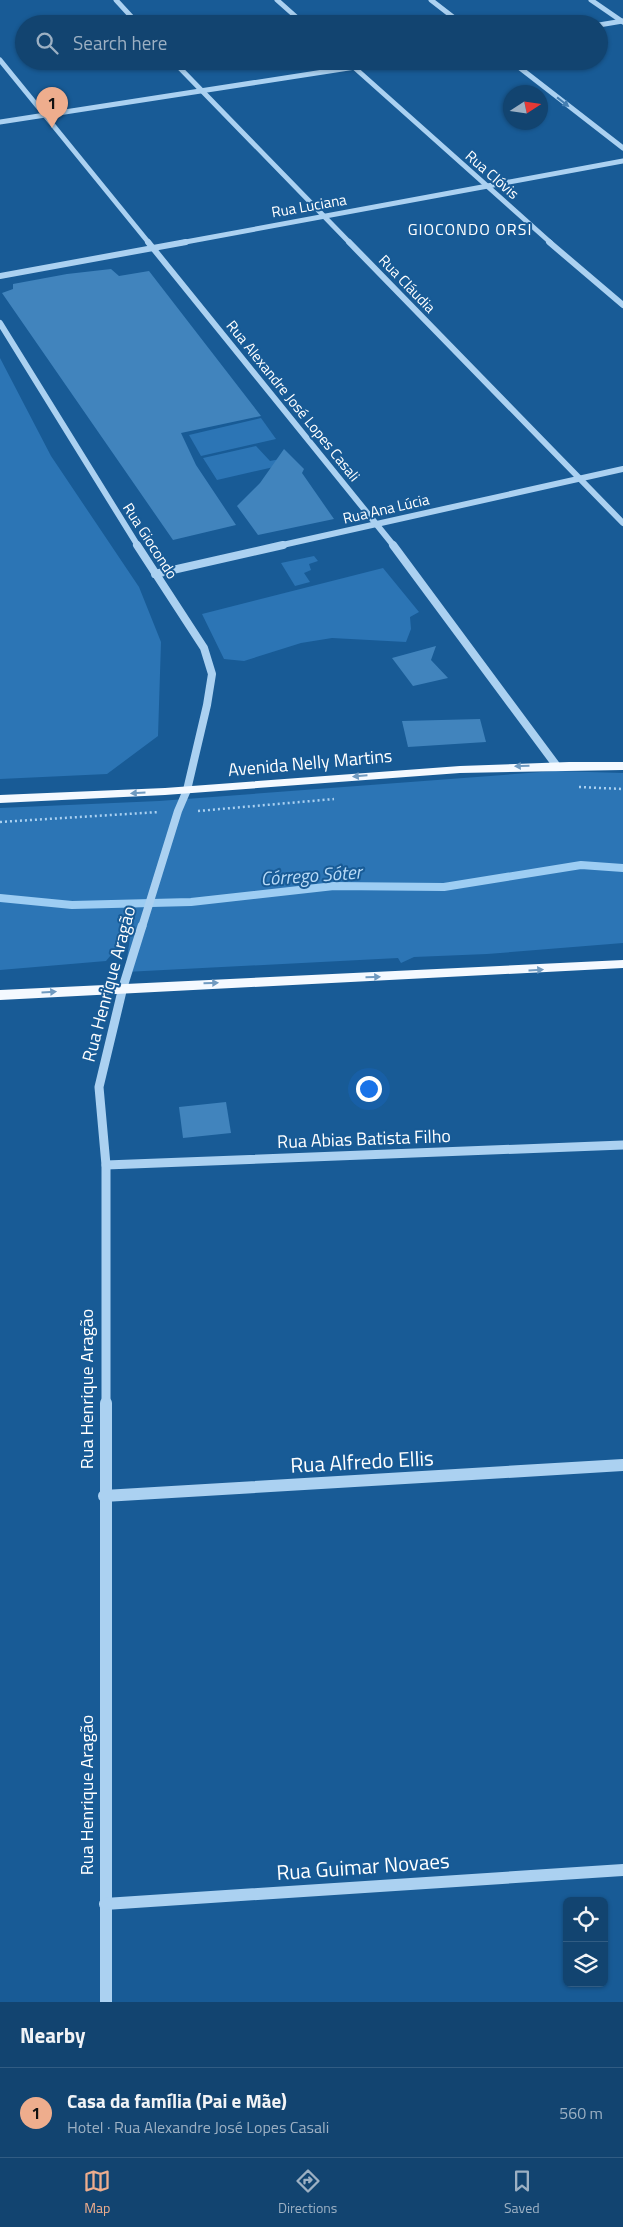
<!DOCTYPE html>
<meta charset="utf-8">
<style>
body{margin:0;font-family:"Titillium Web",sans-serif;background:#1f4e78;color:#f1f3f6}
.controls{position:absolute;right:15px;bottom:15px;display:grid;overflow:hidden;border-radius:8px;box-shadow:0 1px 4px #0004}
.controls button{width:45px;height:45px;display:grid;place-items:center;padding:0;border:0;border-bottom:1px solid #315c83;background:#124470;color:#f1f3f6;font:25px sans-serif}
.compass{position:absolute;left:503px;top:85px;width:45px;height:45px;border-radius:50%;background:#124470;box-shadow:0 1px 4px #0004;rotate:78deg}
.you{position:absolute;left:368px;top:1088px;width:18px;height:18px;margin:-12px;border:4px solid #fff;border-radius:50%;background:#1a73e8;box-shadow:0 0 0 8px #1a73e833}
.badge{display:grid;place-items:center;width:32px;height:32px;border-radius:50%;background:#eead8d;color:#111;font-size:16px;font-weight:700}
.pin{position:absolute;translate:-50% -41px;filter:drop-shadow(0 1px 2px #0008)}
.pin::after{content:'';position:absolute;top:26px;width:18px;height:15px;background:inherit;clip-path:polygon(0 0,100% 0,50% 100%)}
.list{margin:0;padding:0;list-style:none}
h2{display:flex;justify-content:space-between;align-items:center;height:65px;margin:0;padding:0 20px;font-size:21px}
h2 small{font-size:16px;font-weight:400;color:#9cb0c3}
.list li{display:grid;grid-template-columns:32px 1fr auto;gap:15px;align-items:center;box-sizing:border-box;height:90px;padding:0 20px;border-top:1px solid #315c83}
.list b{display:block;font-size:19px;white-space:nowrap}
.list p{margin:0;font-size:16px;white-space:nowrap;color:#9cb0c3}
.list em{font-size:16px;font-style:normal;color:#9cb0c3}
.icon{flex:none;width:28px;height:28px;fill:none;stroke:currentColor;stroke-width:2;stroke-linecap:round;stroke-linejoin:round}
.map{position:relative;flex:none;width:623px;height:2002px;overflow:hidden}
.search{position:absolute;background:#124470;box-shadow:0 1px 4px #0004;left:15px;right:15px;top:15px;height:55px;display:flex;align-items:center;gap:12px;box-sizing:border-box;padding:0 18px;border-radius:28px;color:#9cb0c3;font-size:19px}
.sheet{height:155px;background:#124470}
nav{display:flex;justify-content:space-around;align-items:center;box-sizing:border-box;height:70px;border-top:1px solid #315c83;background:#124470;font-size:14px;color:#9cb0c3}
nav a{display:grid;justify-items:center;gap:2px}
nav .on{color:#eead8d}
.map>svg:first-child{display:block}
.green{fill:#2c75b5}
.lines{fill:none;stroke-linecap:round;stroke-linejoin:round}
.stream{stroke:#9dcdf3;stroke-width:8}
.building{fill:#4184bd}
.path{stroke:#abd1f1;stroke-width:2.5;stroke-dasharray:2 3;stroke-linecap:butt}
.minor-far4{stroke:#abd1f1;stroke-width:5}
.minor-far3{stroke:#abd1f1;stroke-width:6}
.minor-far2{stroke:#abd1f1;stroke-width:8}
.minor-far1{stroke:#abd1f1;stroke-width:9}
.minor{stroke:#abd1f1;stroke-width:12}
.major{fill:#f4f9ff;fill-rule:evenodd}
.oneway{fill:#447eb1}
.oneway2{fill:#709ac0}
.labels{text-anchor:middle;stroke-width:4;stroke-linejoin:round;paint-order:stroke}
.far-street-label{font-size:15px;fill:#fff;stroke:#185b96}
.far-neighbourhood-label{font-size:16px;letter-spacing:1px;fill:#fff;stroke:#185b96}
.street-label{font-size:18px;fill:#fff;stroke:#185b96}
.water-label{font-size:19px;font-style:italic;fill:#b7daf7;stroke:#185b96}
.near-street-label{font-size:21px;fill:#fff;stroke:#185b96}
</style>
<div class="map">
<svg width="623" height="2002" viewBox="0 0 623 2002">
<rect width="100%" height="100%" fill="#185b96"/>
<g class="green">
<polygon points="0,358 51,456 139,587 161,642 158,736 107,774 0,779"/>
<polygon points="261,418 276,439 201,456 189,435"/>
<polygon points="256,446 270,461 291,457 296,462 217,480 203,458"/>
<polygon points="314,556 318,561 309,564 311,570 304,573 310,582 295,586 281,563"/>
<polygon points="383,568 419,612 410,617 411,629 406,642 332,638 301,643 244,661 224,659 202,614"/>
<polygon points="555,771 623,773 623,943 487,954 414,957 401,963 398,958 125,972 131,931 106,961 0,970 0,808 159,801"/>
</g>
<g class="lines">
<polyline class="stream" points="0,898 72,905 191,902 334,886 444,887 581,865 623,868"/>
</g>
<g class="building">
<polygon points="111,269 119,276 149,271 261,416 181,433 196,465 236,525 173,540 2,293 13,289 13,284 67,274"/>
<polygon points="284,449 304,469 302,473 334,519 258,535 237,506 260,483"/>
<polygon points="436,646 431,660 448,678 413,686 392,658"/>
<polygon points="480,719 486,742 408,747 402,721"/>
<polygon points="226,1102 231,1133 183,1138 179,1107"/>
</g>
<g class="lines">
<g class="path">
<polyline points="579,787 623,789"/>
<polyline points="198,811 334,799"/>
<polyline points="0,822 159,812"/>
</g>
<g class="minor-far4">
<polyline points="116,0 138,24"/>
<polyline points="277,0 304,24"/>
<polyline points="431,0 462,24"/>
<polyline points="591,0 623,22"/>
<polyline points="599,25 623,21"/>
<polyline points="0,60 149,243"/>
<polyline points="173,61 350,243"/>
<polyline points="347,61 551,243"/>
<polyline points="511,61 623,148"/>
<polyline points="0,122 394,61"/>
<polyline points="180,243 623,161"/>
</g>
<g class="minor-far3">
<polyline points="148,242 394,546"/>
<polyline points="349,242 623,523"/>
<polyline points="549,242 623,305"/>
<polyline points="0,276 186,242"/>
<polyline points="0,323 138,546"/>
<polyline points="278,546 623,469"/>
</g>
<g class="minor-far2">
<polyline points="137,545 204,648 212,674 207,705 187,790 178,811 142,927"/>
<polyline points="393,545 556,765"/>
<polyline points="155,574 283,545"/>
</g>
<g class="minor-far1">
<polyline points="106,1165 623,1145"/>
<polyline points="106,1404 106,1165 99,1087 123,987 142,926"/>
</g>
<g class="minor">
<polyline points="106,1403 106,2002"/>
<polyline points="104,1496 623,1465"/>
<polyline points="105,1904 623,1870"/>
</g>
<g class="major">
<polygon points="569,762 623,762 623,770 460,773 165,795 0,803 0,795 165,788 460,766"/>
<polygon points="623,960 623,968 0,1000 0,990"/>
</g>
</g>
<defs><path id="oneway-solid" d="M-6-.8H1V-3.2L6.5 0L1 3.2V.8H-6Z" transform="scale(1.25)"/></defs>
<use class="oneway" href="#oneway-solid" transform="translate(563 102) rotate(38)"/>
<g class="oneway2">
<use href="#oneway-solid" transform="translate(522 766) rotate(178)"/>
<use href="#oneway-solid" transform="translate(360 776) rotate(175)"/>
<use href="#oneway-solid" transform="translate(138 793) rotate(177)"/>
<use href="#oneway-solid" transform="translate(536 970) rotate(-3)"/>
<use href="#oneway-solid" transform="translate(373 977) rotate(-2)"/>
<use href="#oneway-solid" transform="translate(211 983) rotate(-2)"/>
<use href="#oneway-solid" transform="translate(49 992) rotate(-4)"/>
</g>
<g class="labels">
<g class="far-street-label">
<text transform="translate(492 175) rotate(41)" y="5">Rua Clóvis</text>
<text transform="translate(309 206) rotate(-10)" y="5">Rua Luciana</text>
<text transform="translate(407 284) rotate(46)" y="5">Rua Cláudia</text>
<text transform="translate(293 401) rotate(51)" y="5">Rua Alexandre José Lopes Casali</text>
<text transform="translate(386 509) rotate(-13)" y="5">Rua Ana Lúcia</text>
<text transform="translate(150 541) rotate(57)" y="5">Rua Giocondo</text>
</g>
<g class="far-neighbourhood-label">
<text x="470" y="235">GIOCONDO ORSI</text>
</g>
<g class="street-label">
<text transform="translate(310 763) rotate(-5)" y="6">Avenida Nelly Martins</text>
<text transform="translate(109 984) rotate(-75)" y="6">Rua Henrique Aragão</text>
<text transform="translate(364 1139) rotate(-2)" y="6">Rua Abias Batista Filho</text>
<text transform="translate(87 1389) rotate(-90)" y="6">Rua Henrique Aragão</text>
<text transform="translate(87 1795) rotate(-90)" y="6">Rua Henrique Aragão</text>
</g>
<g class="water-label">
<text transform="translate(311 875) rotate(-4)" y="7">Córrego Sóter</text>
</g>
<g class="near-street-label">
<text transform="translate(362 1462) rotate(-3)" y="7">Rua Alfredo Ellis</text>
<text transform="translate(363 1867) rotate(-4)" y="7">Rua Guimar Novaes</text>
</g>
</g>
</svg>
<div class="controls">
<button><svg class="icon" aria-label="locate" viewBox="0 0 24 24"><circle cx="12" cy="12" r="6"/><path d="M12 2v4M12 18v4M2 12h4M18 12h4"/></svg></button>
<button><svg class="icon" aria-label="layers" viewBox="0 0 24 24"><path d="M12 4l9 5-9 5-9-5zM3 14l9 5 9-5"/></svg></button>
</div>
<svg class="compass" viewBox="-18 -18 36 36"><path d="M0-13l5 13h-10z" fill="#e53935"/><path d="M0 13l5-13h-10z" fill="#9cb0c3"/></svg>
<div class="you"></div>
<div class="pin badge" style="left:52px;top:128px">1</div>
<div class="search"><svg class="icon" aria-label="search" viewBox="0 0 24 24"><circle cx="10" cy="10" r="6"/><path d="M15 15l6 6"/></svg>Search here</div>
</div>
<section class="sheet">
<h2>Nearby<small></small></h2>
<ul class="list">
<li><span class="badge">1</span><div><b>Casa da família (Pai e Mãe)</b><p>Hotel · Rua Alexandre José Lopes Casali</p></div><em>560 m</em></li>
</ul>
</section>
<nav>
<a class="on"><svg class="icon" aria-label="map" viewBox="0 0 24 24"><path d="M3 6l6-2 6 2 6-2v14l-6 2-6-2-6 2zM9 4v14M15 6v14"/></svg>Map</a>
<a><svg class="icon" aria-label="directions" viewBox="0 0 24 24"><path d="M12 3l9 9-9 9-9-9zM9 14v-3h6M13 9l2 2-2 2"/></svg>Directions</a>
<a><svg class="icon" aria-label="saved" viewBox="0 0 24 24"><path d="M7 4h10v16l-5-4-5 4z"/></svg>Saved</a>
</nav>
